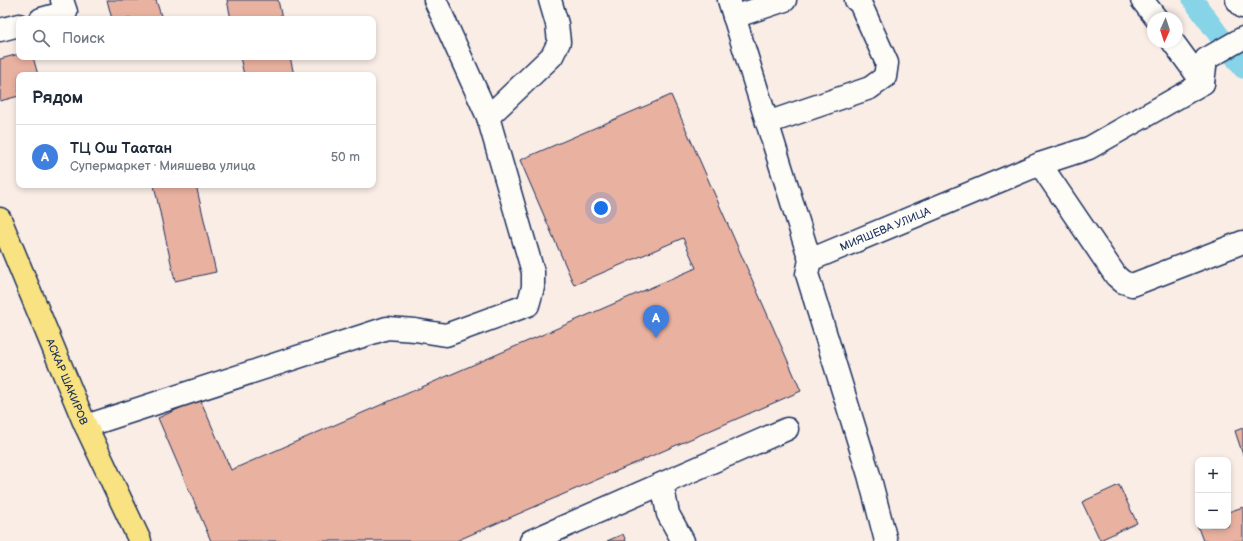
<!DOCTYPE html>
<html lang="ru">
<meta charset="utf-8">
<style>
body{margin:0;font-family:"Balsamiq Sans",sans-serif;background:#f2f2f3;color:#1f2937}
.controls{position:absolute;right:12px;bottom:12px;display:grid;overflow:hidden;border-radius:8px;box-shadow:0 2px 6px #0003}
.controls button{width:36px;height:36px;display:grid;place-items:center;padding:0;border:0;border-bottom:1px solid #e0e1e3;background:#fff;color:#1f2937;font:20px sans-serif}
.compass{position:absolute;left:1147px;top:12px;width:36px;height:36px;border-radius:50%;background:#fff;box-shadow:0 2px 6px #0003;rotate:183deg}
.you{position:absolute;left:601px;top:208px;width:14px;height:14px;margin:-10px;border:3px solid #fff;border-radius:50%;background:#1a73e8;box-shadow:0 0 0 6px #1a73e833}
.badge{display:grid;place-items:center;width:26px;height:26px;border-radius:50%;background:#d1495b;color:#fff;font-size:13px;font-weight:700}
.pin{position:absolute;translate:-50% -33px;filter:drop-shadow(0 1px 2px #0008)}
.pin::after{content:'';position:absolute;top:21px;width:14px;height:12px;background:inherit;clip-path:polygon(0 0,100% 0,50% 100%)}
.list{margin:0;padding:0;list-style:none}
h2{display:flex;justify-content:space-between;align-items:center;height:52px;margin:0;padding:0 16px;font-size:17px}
h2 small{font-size:13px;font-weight:400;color:#747a83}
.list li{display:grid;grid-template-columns:26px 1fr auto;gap:12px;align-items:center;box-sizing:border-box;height:64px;padding:0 16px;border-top:1px solid #e0e1e3}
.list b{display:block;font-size:15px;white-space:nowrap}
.list p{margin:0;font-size:13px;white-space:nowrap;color:#747a83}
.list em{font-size:13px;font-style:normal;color:#747a83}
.icon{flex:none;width:22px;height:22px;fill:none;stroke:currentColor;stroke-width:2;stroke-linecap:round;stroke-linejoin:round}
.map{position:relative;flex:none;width:1243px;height:541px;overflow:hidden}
.search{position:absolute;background:#fff;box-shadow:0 2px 6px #0003;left:16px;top:16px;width:360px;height:44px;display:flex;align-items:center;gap:10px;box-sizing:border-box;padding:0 14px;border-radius:8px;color:#747a83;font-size:15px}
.panel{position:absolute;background:#fff;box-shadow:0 2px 6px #0003;left:16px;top:72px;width:360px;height:116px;border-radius:8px}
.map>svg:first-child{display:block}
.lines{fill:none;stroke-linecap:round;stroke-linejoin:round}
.canal{stroke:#87d3e7;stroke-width:21}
.building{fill:#e9b1a0;stroke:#1b2f5e}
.minor-casing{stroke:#1b2f5e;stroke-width:25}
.major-casing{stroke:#1b2f5e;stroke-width:25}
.minor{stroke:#fdfcf7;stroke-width:22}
.major{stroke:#f8e281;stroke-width:22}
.labels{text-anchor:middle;stroke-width:3.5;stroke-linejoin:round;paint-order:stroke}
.street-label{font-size:11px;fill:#1b2f5e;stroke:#fdfcf7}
</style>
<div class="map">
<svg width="1243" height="541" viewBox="0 0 1243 541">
<rect width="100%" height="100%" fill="#f9ede6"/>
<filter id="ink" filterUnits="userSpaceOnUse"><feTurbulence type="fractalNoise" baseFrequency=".025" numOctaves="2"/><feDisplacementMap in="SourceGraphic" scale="8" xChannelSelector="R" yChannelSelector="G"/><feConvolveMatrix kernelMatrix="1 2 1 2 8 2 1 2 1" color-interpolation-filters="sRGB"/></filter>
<g filter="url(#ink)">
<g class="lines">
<polyline class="canal" points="1193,0 1243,68"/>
</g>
<g class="building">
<polygon points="107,0 156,0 162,19 112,19"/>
<polygon points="227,0 278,0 282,19 231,19"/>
<polygon points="19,54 19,57 33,57 38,75 19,75 19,96 0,101 0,59"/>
<polygon points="240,57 290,57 294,75 244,75"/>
<polygon points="671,95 801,391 456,541 211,541 158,418 200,399 231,470 696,268 683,238 574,285 520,160"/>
<polygon points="154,185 196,185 216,272 175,281"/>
<polygon points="1243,428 1243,455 1235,431"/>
<polygon points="1119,485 1137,523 1100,540 1082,502"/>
<polygon points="1243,507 1243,541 1203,541 1196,522 1198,522 1198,526 1228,526 1228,512"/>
<polygon points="623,534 626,541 607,541"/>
</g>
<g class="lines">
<g class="minor-casing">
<g id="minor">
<polyline points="729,0 810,260"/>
<polyline points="1142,0 1156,18"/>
<polyline points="1237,0 1243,7"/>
<polyline points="734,17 785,0"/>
<polyline points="41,19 66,12 62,0"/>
<polyline points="0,30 19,25"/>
<polyline points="1173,42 1203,83"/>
<polyline points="488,117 552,56 559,42 557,24 550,0"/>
<polyline points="767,123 870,88 885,77 887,63 860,3 856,0"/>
<polyline points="1040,164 1116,276 1123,282 1132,285 1243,242"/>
<polyline points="86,426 387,328 415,330 446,335 528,305 533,287 533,272 488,117 435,0"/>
<polyline points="662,484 668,514 683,541"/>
<polyline points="531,541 787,429"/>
<path id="s1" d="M 886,541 L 869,475 L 807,274 L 810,260 L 1040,164 L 1089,148 L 1203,83 L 1206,59 L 1243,38"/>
</g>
</g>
<g class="major-casing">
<g id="major">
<path id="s2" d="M 0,219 L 84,422 L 140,541"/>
</g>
</g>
<use href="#minor" class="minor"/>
<use href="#major" class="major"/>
</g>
</g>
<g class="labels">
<g class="street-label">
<text dy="4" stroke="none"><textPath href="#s1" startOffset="374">МИЯШЕВА УЛИЦА</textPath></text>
<text dy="4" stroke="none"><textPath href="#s2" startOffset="176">АСКАР ШАКИРОВ</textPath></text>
</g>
</g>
</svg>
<div class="controls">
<button>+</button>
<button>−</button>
</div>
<svg class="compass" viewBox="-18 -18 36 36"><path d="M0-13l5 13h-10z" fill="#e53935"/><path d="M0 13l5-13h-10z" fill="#747a83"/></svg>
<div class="you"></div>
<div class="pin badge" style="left:656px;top:338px;background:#3f7fe0">A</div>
<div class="search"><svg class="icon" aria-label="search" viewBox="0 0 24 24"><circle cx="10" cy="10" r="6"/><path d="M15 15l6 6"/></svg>Поиск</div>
<section class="panel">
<h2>Рядом<small></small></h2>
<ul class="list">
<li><span class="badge" style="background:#3f7fe0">A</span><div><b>ТЦ Ош Таатан</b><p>Супермаркет · Мияшева улица</p></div><em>50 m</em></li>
</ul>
</section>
</div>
